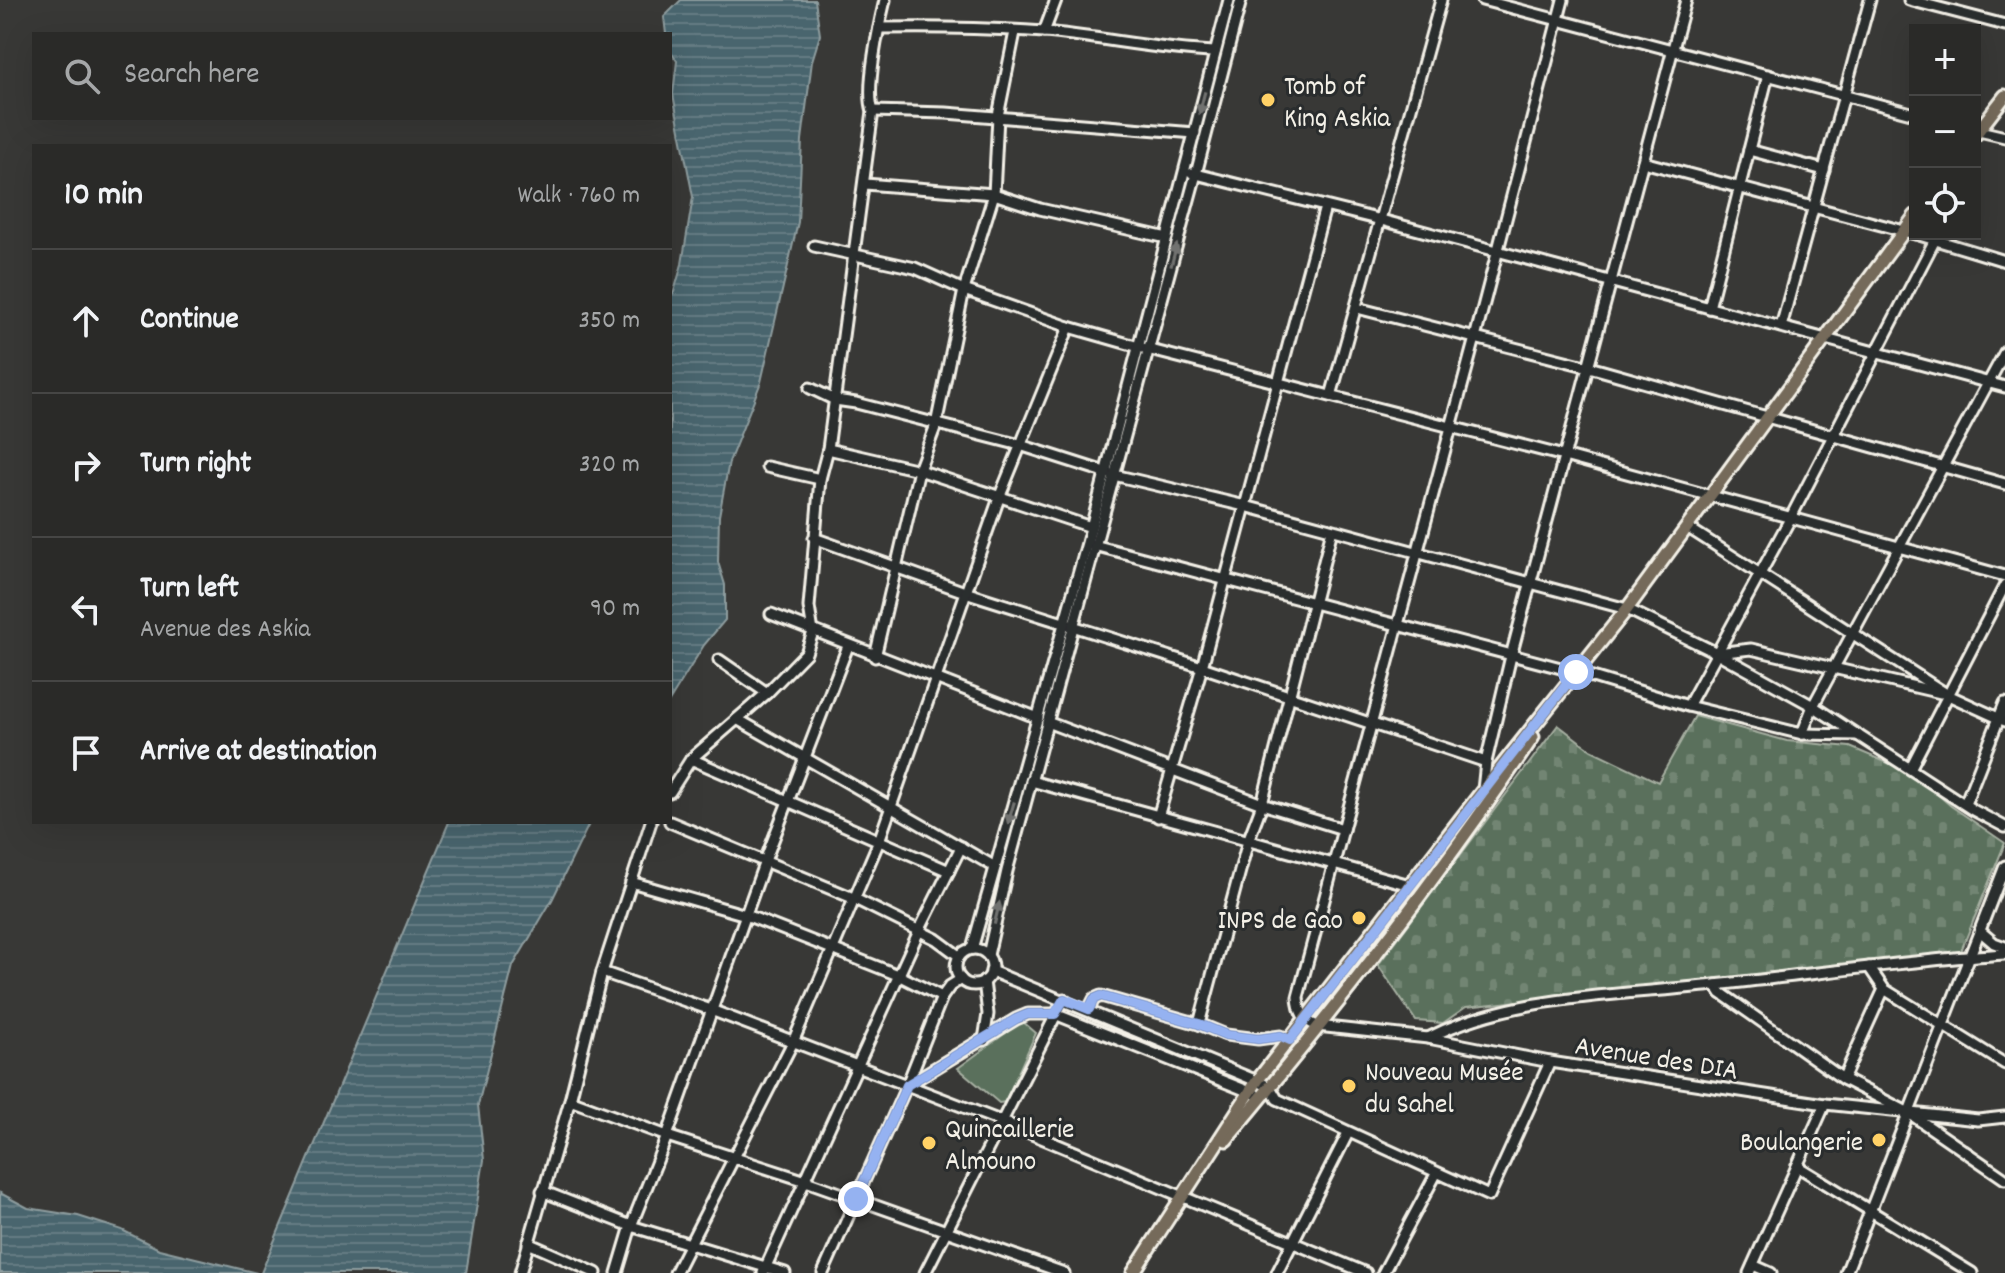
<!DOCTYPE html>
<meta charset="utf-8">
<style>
body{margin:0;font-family:Dekko,sans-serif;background:#363634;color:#f1f3f6}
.controls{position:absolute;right:24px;top:24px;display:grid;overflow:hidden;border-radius:0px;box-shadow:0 8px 32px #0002}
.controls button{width:72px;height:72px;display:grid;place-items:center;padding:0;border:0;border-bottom:2px solid #464645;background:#2a2a28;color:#f1f3f6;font:40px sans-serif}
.stop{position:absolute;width:24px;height:24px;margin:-18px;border:6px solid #95b2f1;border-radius:50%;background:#fff}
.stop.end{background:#95b2f1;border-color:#fff;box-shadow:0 2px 8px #0008}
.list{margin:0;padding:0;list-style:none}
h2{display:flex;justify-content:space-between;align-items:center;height:104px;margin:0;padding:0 32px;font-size:34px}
h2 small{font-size:26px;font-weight:400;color:#a5a7a8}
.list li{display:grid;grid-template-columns:52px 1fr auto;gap:24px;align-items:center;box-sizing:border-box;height:144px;padding:0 32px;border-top:2px solid #464645}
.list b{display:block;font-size:30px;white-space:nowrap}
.list p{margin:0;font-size:26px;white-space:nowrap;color:#a5a7a8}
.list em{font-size:26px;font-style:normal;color:#a5a7a8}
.icon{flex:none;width:44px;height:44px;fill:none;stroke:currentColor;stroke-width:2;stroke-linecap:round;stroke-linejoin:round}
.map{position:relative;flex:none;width:2005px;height:1273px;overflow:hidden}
.search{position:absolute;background:#2a2a28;box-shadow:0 8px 32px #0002;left:32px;top:32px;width:640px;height:88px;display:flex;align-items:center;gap:20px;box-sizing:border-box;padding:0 28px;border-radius:0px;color:#a5a7a8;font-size:30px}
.panel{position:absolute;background:#2a2a28;box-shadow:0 8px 32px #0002;left:32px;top:144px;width:640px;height:680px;border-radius:0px}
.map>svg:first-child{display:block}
.cemetery{fill:url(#cemetery-stones);stroke:#a7b0a2;stroke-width:2}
.garden{fill:#5a705c;stroke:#a7b0a2;stroke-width:2}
.water{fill:url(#water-rules);stroke:#8e9d9f;stroke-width:2}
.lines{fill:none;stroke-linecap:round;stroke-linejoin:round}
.minor-casing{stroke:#f4f1e8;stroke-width:15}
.major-casing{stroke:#f4f1e8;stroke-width:17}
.minor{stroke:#2a2d2e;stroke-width:9}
.major{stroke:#746a5a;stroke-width:11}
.oneway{fill:#71726f}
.route{stroke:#95b2f1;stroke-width:10}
.poi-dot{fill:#ffd166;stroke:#2a2d2e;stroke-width:3}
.labels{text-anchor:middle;stroke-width:6;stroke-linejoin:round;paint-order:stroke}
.poi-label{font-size:28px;fill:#f4f1e8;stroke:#2a2d2e;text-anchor:start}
.street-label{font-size:28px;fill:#f4f1e8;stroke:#2a2d2e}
</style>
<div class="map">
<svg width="2005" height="1273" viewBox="0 0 2005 1273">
<defs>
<pattern id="cemetery-stones" width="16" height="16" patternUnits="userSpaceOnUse" patternTransform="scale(2)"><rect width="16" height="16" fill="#5a705c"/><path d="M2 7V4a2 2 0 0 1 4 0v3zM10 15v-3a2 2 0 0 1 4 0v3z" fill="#728573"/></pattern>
<pattern id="water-rules" width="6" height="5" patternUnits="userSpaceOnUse" patternTransform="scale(2)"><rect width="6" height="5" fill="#4a656e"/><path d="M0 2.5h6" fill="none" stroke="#657c83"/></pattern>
</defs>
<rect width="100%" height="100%" fill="#383836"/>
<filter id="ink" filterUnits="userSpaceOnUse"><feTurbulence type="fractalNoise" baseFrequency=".0125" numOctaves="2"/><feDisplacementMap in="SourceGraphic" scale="16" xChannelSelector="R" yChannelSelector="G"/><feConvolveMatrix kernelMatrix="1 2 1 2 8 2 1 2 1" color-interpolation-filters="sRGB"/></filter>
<g filter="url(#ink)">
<polygon class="cemetery" points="1695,716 1787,741 1850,747 1914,774 1951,806 2005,843 1961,951 1466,1007 1443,1023 1416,1021 1378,965 1558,725 1591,750 1658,782"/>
<polygon class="garden" points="1022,1021 1036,1033 1005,1102 999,1103 958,1068"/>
<g class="water">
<polygon points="681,0 815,0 820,35 812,61 802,140 798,222 761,382 729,462 719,516 718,562 725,585 725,620 704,645 670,700 670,296 674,292 682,264 693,197 673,94 677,61 670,51 670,34 666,34 664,17"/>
<polygon points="449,822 590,822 552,900 513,966 478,1105 484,1160 466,1273 261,1273"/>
<polygon points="0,1193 28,1208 78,1216 122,1230 159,1249 257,1273 0,1273"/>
</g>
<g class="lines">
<g class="minor-casing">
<g id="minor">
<polyline points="1482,0 1915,114"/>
<path d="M 1563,0 L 1475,338 L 1298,997 C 1299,1012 1303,1020 1317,1026 L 1428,1038 L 1550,1062 L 1825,1104 L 1978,1120 L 2005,1117"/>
<polyline points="1909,0 2005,25"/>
<path d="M 879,28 C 934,27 989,28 1044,32 C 1102,37 1157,50 1215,52"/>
<polyline points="1044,32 1056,0"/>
<polyline points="873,111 946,113 1195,133"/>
<polyline points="1975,130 2005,137"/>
<polyline points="1749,150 1824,170"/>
<polyline points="1643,162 1915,234"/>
<polyline points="1192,173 1381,220 2005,387"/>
<polyline points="865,184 994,194 1040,209 1167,238"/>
<polyline points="1916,234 2005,261"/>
<polyline points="814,246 915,268 964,290 1069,327 1139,347 1564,456 2005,576"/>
<polyline points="1357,308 1589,367 2005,484"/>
<polyline points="1709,308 1768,75"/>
<polyline points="1781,327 1870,0"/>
<polyline points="810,388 835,400 856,403 1020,445 1114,475 1245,506 1627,609 1717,653 1813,706 1973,810 2005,827"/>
<polyline points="1331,396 1441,0"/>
<polyline points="828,449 919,470 1091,527"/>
<polyline points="767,467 820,479"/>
<polyline points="1687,527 1948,695 2005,721"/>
<polyline points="814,538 965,592 1202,667 1486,762"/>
<polyline points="1090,544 1576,672 1688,706 1802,734 1858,735"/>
<polyline points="771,614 1038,718"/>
<polyline points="1717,653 1751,649 1941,693"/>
<polyline points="875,657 919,470 936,425 964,290 994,194 998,116 1015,32"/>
<polyline points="719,660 767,693"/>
<polyline points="1688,706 1790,519 1938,234"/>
<polyline points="737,719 995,867"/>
<polyline points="1047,722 1262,804 1343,829"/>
<polyline points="1802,734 1813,706 2005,352"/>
<polyline points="691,759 949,871"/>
<polyline points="1911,767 2005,585"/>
<polyline points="1031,781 1410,885"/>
<polyline points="1483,790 1486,762 1511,656 1686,0"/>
<path d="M 670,792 L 691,759 L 767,693 L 806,653 L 813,632 L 809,607 L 820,479 L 828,449 L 873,111 C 865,89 879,25 885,0"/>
<polyline points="1965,804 2005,703"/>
<polyline points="1158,817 1202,667 1325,207"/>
<polyline points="670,822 853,898 936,939 959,956"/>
<polyline points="631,882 746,915 898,975 942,997"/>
<polyline points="1980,931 1994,943 2005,947"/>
<polyline points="972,949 1087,543 1229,0"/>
<circle cx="974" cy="967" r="18"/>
<polyline points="988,955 1007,871 1196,174 1241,0"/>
<polyline points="1869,967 1884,989 2005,1064"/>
<polyline points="991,971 1257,1081 1270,1087 1277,1099 1489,1196 1550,1062"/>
<polyline points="602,972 711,1010 1003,1122 1366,1273"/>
<polyline points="1716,985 1721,993 1843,1079 1909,1113 2005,1179"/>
<polyline points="1089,1009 1094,999 1101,996 1199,1024 1226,1035 1258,1039 1281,1036 1290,1040"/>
<polyline points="1199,1024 1248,841 1262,804 1332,530"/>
<path d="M 1428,1038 C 1514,994 1619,996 1714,985 C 1811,975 1908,960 2005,954"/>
<polyline points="984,1040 988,1014 984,981"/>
<polyline points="1843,1079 1884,989"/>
<polyline points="907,1085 1016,1019 1028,1014 1055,1014 1255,1094"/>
<polyline points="570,1100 667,1136 806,1181 1064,1273"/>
<polyline points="1797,1166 1972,1273"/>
<polyline points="542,1191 631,1226 785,1273"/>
<polyline points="528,1243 596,1273"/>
<polyline points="1753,1265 1771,1273"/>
<polyline points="520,1273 570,1100 602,972 651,822"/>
<polyline points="617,1273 631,1226 667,1136 765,861 848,646"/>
<polyline points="675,1273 793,1042 879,841 999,498 1069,327"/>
<polyline points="763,1273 919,931 961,847"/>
<polyline points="823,1273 907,1085 942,997 950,986 961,979"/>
<polyline points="925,1273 1064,999"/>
<polyline points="1277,1273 1348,1133"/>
<polyline points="1383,1273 1436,1174"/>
<polyline points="1749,1273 1825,1104"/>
<polyline points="1846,1273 2005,866"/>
</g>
</g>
<g class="major-casing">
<g id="major">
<polyline points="1975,135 2005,96"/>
<path d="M 1226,1140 C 1334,1011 1439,877 1533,737"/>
<polyline points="1133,1273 1257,1081 1508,758 1627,609 1915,216"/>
</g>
</g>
<use href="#minor" class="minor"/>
<use href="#major" class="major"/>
</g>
<defs><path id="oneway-solid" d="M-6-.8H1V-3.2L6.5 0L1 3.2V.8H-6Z" transform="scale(2)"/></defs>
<g class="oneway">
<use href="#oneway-solid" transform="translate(1202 103) rotate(104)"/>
<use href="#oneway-solid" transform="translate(1174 255) rotate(-75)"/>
<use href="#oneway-solid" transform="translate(1011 813) rotate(106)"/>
<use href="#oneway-solid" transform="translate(997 913) rotate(-77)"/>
</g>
</g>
<g class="lines" filter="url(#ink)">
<polyline class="route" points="856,1199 907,1085 1016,1019 1028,1014 1055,1014 1064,999 1089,1009 1094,999 1101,996 1199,1024 1226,1035 1258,1039 1281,1036 1290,1040 1576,672"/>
</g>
<g class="poi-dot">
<circle cx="1268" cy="100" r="8"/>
<circle cx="1359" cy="918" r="8"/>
<circle cx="1349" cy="1086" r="8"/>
<circle cx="1879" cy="1140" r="8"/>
<circle cx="929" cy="1143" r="8"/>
</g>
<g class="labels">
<g class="poi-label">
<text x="1284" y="94">Tomb of<tspan x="1284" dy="32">King Askia</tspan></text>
<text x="1343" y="928" text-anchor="end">INPS de Gao</text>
<text x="1365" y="1080">Nouveau Musée<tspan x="1365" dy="32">du Sahel</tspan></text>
<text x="945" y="1137">Quincaillerie<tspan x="945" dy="32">Almouno</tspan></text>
<text x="1863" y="1150" text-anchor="end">Boulangerie</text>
</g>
<g class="street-label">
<text transform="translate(1657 1056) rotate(9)" y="10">Avenue des DIA</text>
</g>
</g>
</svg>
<div class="controls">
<button>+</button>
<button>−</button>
<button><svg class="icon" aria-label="locate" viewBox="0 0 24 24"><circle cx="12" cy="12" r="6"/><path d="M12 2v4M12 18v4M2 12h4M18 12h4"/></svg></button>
</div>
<div class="stop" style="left:1576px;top:672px"></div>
<div class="stop end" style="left:856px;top:1199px"></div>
<div class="search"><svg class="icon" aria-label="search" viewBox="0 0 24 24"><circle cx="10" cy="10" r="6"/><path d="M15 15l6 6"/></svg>Search here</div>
<section class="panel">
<h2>10 min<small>Walk · 760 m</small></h2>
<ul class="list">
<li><svg class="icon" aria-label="ahead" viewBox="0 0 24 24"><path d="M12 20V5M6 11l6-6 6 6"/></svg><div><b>Continue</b></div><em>350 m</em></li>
<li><svg class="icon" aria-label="right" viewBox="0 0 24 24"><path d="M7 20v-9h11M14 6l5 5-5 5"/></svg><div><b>Turn right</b></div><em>320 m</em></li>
<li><svg class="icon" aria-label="left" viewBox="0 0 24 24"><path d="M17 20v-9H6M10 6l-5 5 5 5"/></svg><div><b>Turn left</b><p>Avenue des Askia</p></div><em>90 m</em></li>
<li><svg class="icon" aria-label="arrive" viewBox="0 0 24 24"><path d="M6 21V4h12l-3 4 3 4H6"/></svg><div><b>Arrive at destination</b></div></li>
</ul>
</section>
</div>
